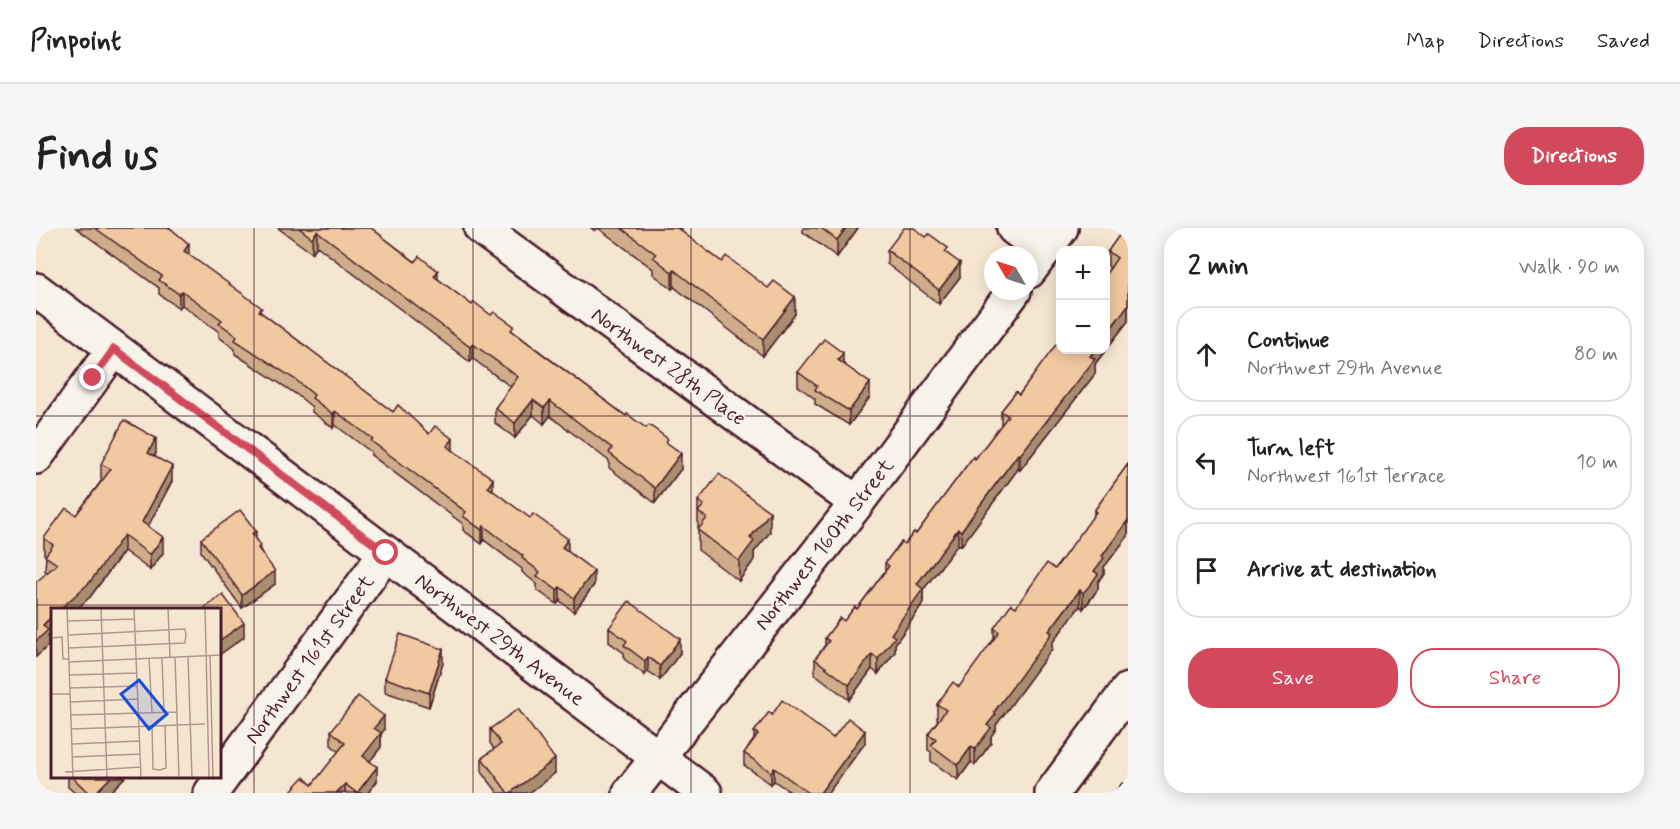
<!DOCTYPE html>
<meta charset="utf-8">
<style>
body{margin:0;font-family:Mynerve,sans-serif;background:#f6f6f6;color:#222}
.controls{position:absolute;right:18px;top:18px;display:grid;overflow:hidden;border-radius:12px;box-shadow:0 3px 15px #0003}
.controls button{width:54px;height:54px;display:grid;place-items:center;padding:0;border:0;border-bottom:2px solid #e0e0e0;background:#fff;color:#222;font:30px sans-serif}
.compass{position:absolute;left:948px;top:18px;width:54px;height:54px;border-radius:50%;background:#fff;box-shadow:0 3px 15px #0003;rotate:309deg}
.stop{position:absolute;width:18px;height:18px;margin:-14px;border:4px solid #d1495b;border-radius:50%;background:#fff}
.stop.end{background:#d1495b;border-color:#fff;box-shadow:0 2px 6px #0008}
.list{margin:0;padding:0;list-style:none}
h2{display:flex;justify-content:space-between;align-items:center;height:78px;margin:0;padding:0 24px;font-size:26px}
h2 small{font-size:20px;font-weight:400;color:#767676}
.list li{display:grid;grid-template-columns:39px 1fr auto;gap:18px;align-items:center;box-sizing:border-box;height:96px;margin:0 12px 12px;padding:0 12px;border:2px solid #e0e0e0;border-radius:24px}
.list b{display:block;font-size:22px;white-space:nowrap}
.list p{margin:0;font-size:20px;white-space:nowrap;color:#767676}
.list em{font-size:20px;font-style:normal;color:#767676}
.actions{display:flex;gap:12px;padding:18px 24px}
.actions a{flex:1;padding:14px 0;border:2px solid #d1495b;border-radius:24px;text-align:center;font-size:21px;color:#d1495b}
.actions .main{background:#d1495b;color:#fff}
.icon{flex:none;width:33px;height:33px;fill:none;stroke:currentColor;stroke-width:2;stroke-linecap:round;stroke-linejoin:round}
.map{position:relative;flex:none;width:1092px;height:565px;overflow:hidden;border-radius:24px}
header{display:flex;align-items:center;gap:36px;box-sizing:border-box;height:84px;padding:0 30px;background:#fff;border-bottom:2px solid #e0e0e0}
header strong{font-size:28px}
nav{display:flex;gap:33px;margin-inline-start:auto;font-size:21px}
.intro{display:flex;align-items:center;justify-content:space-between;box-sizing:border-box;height:144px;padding:0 36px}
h1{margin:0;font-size:42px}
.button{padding:15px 27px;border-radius:24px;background:#d1495b;color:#fff;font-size:21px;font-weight:700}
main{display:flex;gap:36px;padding:0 36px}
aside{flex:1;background:#fff;border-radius:24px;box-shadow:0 3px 15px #0003}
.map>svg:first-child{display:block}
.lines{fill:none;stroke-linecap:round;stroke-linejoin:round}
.minor-casing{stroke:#4a1f2b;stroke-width:38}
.minor{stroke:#f7f3e8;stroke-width:33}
.wall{fill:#cfad8a;stroke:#4a1f2b;stroke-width:1.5}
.shaded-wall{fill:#a98d70;stroke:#4a1f2b;stroke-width:1.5}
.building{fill:#f1c9a0;stroke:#4a1f2b;stroke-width:1.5}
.route{stroke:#d1495b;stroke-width:8}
.grid{fill:none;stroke:#4a1f2b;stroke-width:1.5;stroke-opacity:0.55}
.labels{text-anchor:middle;stroke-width:4.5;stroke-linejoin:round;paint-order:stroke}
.street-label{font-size:21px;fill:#4a1f2b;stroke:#f7f3e8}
.inset-road{fill:none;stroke:#b1968f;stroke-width:1.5}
.view{fill:#1d4ed8;fill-opacity:0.15;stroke:#1d4ed8;stroke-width:3}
.inset-edge{fill:none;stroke:#4a1f2b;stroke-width:3}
</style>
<header>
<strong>Pinpoint</strong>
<nav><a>Map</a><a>Directions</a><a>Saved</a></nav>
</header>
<div class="intro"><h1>Find us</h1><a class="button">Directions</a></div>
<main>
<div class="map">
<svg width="1092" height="565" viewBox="0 0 1092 565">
<rect width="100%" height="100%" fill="#f5e6d2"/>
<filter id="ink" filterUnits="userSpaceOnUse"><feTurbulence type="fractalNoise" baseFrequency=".0167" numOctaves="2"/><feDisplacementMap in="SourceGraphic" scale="12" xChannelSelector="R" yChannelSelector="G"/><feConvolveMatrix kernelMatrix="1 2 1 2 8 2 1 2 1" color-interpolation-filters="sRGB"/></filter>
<g filter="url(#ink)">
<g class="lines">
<g class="minor-casing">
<g id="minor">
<polyline points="445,0 821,275"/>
<polyline points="978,0 1008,23"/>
<polyline points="993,43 1025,0"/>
<polyline points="0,62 669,565"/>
<polyline points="0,229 78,121"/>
<polyline points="175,565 350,325"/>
<polyline points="594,565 821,275 978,63"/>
<polyline points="1016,565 1092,462"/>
</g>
</g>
<use href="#minor" class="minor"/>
</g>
<g class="wall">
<polygon points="40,0 134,0 153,27 226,85 357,184 417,222 457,263 532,323 558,357 538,384 524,373 521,376 501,362 501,356 486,344 486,341 448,312 446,316 427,302 427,296 335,227 335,224 299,197 297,200 276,184 276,179 260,166 199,126 199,121 183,109 183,104 146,77 143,80 123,66 123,60"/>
<polygon points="242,0 335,0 436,77 478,104 590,188 632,216 645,241 619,275 573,240 573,233 514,188 508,196 497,187 479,210 459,195 459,180 475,159 437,131 434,134 281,18 276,25"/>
<polygon points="555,0 646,0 646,4 686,34 759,86 727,128 638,59 636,61 617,46 617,41 562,0 559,3"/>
<polygon points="767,0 822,0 801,29 767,4"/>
<polygon points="1087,2 1092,6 1092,93 1059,136 1059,146 984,242 982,241 925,318 922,316 887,362 887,376 859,416 859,424 842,446 836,441 813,472 779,446 779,431 789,417 789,410 804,390 808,393 819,379 821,381 849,343 849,335 865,314 869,316 878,304 880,306 937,229 939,231 965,197 965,183 980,164 983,167 1023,114 1023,107 1024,104 1024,122 1070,122 1070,46 1074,40 1072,38 1072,23"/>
<polygon points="851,22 912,26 924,49 903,76 851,36"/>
<polygon points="807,135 834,169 813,197 779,176 779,171 762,158 762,144"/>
<polygon points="120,225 119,228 136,253 112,298 127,325 114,342 88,323 54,369 16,382 16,404 12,408 12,418 11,344 9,343 10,327 8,326 8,310 40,287 66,252 65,251 65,236"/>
<polygon points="1092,236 1092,308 1068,339 1068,345 1062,354 1062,361 1055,371 1047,381 1044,378 1016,415 1016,421 960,497 960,501 955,508 955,515 939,537 935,534 922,552 895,533 895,524 892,522 892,506 902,492 901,491 901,476 923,459 958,412 958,400 1019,341 1058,288 1058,283"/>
<polygon points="662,273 734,304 718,324 718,332 703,353 662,322"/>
<polygon points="165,311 220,312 239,356 206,380 165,324"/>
<polygon points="573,400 644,425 624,452 612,443 609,447 588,431 588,425 573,414"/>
<polygon points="407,435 393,479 349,464 349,450"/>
<polygon points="736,487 797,510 829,515 792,565 756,565 738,553 735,556 708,537 708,525 718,512 718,504"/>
<polygon points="454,501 519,545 493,565 462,565 446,544 446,530 458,521 454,515"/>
<polygon points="348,502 345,506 345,519 334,533 341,553 332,565 253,565 276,557 303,524 295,517 295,503"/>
<polygon points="32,549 89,549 73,565 39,565 32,559"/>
</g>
<g class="shaded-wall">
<polygon points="810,0 822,0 801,29 801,12"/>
<polygon points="281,3 281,18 276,25 276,10"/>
<polygon points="153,16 153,30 148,23"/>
<polygon points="924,35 924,49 903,76 903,62"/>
<polygon points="638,42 638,59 636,61 636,44"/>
<polygon points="402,43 402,58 398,48"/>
<polygon points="146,63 146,77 143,80 143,66"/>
<polygon points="759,69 759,86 727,128 727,111"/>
<polygon points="1092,77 1092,93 1059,136 1059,146 984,242 984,227 1059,122 1070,122 1070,107"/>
<polygon points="437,116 437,131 434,134 434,119"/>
<polygon points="807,125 807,139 802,132"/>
<polygon points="834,155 834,169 813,197 813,183"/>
<polygon points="497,172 497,187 479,210 479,195"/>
<polygon points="514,173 514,188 508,196 508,180"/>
<polygon points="299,183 299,197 297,200 297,186"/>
<polygon points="120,210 120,225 112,240 112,225"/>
<polygon points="417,211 417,225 411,218"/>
<polygon points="645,225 645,241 619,275 619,260"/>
<polygon points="982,226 982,241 925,318 925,303"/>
<polygon points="136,238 136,253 106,310 106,294"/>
<polygon points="457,251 457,265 452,259"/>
<polygon points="734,284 734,304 718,324 718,332 703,353 703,333 714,310"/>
<polygon points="1092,292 1092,308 1068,339 1068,345 1062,354 1062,361 1047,381 1047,365 1066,328"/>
<polygon points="448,298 448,312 446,316 446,302"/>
<polygon points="922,301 922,316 887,362 887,376 859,416 859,424 842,446 842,431 881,356"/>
<polygon points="220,303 220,316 216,306"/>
<polygon points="88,307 88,323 54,369 40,382 23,382"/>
<polygon points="127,309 127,325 114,342 114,327"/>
<polygon points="532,311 532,325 526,319"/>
<polygon points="239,343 239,356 206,380 206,367"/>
<polygon points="558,343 558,357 538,384 538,370"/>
<polygon points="524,359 524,373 521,376 521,362"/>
<polygon points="1044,362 1044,378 1016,415 1016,421 960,497 960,501 955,508 955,515 939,537 939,521 958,484 1013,403"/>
<polygon points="16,388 16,404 12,408 12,418 0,429 0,413 7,397"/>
<polygon points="208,395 208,409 183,427 183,413"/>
<polygon points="644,411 644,425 624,452 624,438"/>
<polygon points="407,421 407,435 393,479 393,465"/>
<polygon points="836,426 836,441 813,472 813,457"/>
<polygon points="612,429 612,443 609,447 609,433"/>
<polygon points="348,488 348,502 345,506 345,519 327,542 327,528 338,500"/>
<polygon points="829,503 829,515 792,565 784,565"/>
<polygon points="935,519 935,534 922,552 922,537"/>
<polygon points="519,531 519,545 493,565 474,565"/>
<polygon points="341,539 341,553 332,565 321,565"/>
<polygon points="738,540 738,553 735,556 735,544"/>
<polygon points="75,549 89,549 73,565 59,565"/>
<polygon points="309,556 309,565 300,565"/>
</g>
<g class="building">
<polygon points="59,0 134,0 153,16 148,23 226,80 223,83 357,184 362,177 393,206 399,198 417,211 411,218 457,251 452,259 494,290 497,286 532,311 526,319 558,343 538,370 524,359 521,362 501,348 504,344 486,330 487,328 448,298 446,302 427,288 430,284 335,213 337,211 299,183 297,186 276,170 278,167 260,152 199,112 201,108 183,95 186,92 146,63 143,66 123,52 126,48"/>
<polygon points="263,0 335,0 379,34 383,28 402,43 398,48 436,77 438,74 455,87 458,84 478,98 475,102 505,125 590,188 591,186 610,200 613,197 632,211 630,214 645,225 619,260 573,225 576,220 514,173 508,180 497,172 479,195 459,180 482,149 437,116 434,119 281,3 276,10"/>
<polygon points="585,0 641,0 686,34 690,28 732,60 738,53 759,69 727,111 638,42 636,44 617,29 620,26"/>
<polygon points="785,0 810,0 801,12"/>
<polygon points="868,0 878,0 890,9 893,6 912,20 909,24 924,35 903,62 851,22"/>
<polygon points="1087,2 1092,6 1092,77 1070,107 1070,46 1081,30 1072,23"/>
<polygon points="788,111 807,125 802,132 834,155 813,183 779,162 781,158 762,144"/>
<polygon points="1024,111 1024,122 1059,122 1054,128 1059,131 984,227 982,226 925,303 922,301 881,356 887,361 855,406 859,409 842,431 836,426 813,457 779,431 793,413 789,410 804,390 808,393 819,379 821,381 853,338 849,335 865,314 869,316 878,304 880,306 937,229 939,231 972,188 965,183 980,164 983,167"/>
<polygon points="88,192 120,210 112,225 136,238 106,294 127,309 114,327 88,307 54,354 23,382 16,382 16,388 7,397 12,402 0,413 0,354 21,336 9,328 17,317 8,310 30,280 40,287 75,241 65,236"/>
<polygon points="1092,236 1092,292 1066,328 1068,330 1058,343 1062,346 1055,356 1047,365 1044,362 1013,403 1016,405 958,484 960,486 951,497 955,500 939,521 935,519 922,537 895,517 900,511 892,506 910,482 901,476 917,454 923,459 963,404 958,400 975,376 980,379 1011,335 1019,341 1060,284 1058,283"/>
<polygon points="683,246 734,284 714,310 718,313 703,333 662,302 671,290 662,284 668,277 662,273"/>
<polygon points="204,282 220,303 216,306 224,318 222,320 239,343 206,367 165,311"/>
<polygon points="187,367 208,395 183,413 183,382 166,382"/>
<polygon points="593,373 644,411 624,438 612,429 609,433 588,417 591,413 573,400"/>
<polygon points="364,406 407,421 393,465 349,450"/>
<polygon points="322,468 348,488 338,500 345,505 327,528 341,539 321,565 309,556 300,565 253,565 268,549 276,557 309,515 295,503"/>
<polygon points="746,472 797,510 812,490 829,503 784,565 773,565 738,540 735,544 708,525 722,506 718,504 733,484 736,487"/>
<polygon points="482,481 519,531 474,565 472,565 446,530 465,516 454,501"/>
<polygon points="36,549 75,549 59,565 53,565"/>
<polygon points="1086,555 1092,559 1092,565 1079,565"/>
</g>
</g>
<g class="lines" filter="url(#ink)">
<polyline class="route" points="57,150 78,121 350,325"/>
</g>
<path class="grid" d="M 218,0 L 218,565M 437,0 L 437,565M 655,0 L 655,565M 874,0 L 874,565M 0,188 L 1092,188M 0,377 L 1092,377"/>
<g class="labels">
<g class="street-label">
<text transform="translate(633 138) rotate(36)" y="7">Northwest 28th Place</text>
<text transform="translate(788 316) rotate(-52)" y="7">Northwest 160th Street</text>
<text transform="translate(464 411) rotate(37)" y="7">Northwest 29th Avenue</text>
<text transform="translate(273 431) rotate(-54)" y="7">Northwest 161st Street</text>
</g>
</g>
<g transform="translate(15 380)">
<rect width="170" height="170" fill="#f5e6d2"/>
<path class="inset-road" d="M 16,0 L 22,169M 50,0 L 56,169M 83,0 L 90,169M 117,0 L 119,49M 154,0 L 158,169M 16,13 L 84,11M 17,27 L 134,21 L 135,27 L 134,35 L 17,40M 0,30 L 11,29 L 12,51 L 18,51M 159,47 L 162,169M 137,48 L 141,169M 124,49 L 128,169M 98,50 L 101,105M 111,50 L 113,104M 18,54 L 170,47M 18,67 L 86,65M 19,80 L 86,78M 0,86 L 19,86M 19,94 L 87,91M 20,107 L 126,104M 101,118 L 102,161 L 109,162 L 115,160 L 114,118M 21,121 L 154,116M 21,136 L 88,133M 21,149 L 89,146M 14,164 L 89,159"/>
<path class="view" d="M 88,72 L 116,106 L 98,121 L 70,86 Z"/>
<rect width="170" height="170" class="inset-edge"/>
</g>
</svg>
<div class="controls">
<button>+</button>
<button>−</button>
</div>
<svg class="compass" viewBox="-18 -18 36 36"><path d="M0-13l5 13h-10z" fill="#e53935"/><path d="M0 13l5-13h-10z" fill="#767676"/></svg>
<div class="stop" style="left:350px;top:325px"></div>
<div class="stop end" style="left:57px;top:150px"></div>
</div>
<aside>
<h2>2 min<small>Walk · 90 m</small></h2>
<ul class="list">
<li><svg class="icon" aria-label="ahead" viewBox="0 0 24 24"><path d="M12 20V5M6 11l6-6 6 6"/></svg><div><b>Continue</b><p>Northwest 29th Avenue</p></div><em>80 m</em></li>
<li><svg class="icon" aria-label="left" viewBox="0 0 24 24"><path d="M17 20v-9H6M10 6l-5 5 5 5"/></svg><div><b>Turn left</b><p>Northwest 161st Terrace</p></div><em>10 m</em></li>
<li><svg class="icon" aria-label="arrive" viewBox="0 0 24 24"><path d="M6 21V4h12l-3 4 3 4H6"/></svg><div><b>Arrive at destination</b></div></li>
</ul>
<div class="actions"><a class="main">Save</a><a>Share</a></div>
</aside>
</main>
